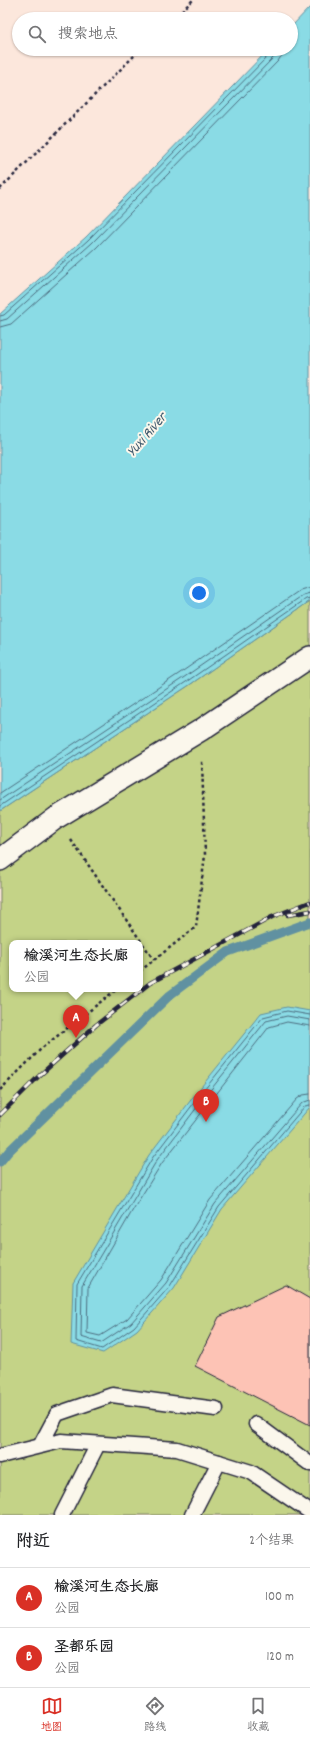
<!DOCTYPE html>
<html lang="zh">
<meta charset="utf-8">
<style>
body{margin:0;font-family:Dekko,"LXGW WenKai TC",sans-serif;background:#f6f6f6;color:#202124}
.you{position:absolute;left:199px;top:593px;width:14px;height:14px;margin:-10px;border:3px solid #fff;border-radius:50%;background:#1a73e8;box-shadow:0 0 0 6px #1a73e833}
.badge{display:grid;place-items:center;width:26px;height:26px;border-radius:50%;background:#d93025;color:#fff;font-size:13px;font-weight:700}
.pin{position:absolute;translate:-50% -33px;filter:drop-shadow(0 1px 2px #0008)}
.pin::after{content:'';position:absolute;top:21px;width:14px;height:12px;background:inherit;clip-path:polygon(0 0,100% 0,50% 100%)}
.popup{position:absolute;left:9px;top:940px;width:134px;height:52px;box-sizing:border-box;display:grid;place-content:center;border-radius:8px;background:#fff;filter:drop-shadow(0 1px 3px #0005);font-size:13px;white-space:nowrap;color:#757577}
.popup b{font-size:15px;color:#202124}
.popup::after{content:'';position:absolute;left:50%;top:100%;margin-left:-8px;border:8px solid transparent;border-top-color:#fff}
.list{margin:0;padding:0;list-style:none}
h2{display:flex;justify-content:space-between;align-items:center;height:52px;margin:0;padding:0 16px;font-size:17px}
h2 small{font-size:13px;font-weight:400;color:#757577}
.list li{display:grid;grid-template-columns:26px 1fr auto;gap:12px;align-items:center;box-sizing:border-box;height:60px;padding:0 16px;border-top:1px solid #e0e0e0}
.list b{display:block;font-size:15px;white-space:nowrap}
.list p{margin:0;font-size:13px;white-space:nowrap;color:#757577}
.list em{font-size:13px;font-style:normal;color:#757577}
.icon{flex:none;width:22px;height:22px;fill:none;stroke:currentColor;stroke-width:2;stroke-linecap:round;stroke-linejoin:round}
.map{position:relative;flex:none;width:310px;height:1515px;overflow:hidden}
.search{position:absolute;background:#fff;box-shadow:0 1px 3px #0004;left:12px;right:12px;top:12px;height:44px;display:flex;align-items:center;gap:10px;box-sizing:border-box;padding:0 14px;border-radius:22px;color:#757577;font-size:15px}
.sheet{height:172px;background:#fff}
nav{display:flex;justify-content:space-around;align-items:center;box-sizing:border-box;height:56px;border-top:1px solid #e0e0e0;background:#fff;font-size:11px;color:#757577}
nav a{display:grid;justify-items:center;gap:2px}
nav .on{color:#d93025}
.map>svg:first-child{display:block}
.green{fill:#c4d387;stroke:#737a61;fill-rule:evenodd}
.water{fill:#8adbe5;stroke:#6091a1}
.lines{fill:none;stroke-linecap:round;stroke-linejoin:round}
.shore{stroke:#4c6c7f;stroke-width:1}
.stream{stroke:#6091a1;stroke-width:9}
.building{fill:#fdc3b5;stroke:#22223b}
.service-casing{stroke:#22223b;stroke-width:17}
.pedestrian-casing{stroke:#22223b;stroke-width:24}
.path{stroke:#22223b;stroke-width:2.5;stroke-dasharray:3 3;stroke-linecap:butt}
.service{stroke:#fbf7ec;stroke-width:14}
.pedestrian{stroke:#fbf7ec;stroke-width:21}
.rail-casing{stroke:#22223b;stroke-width:4.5}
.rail{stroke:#fbf7ec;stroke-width:3;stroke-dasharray:9;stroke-linecap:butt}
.labels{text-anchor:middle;stroke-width:4;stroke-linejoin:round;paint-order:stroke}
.water-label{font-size:15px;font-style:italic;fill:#415a6e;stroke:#fbf7ec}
</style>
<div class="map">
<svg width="310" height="1515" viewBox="0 0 310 1515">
<rect width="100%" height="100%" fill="#fce7dc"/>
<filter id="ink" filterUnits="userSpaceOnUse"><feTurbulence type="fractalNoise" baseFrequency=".025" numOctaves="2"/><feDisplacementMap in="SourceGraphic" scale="8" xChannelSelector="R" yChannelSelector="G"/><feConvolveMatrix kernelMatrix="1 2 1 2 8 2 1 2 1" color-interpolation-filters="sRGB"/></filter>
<g filter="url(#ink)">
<path class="green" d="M 310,601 L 310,1515 L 0,1515 L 0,811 L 188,686 ZM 12,943 L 140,943 L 140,989 L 12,989 Z"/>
<g class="water">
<polygon points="310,7 310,601 188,686 0,811 0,314 86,237 269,49 291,49 291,27"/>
<polygon points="287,1007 310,1011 310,1107 222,1209 174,1288 137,1330 103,1353 71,1344 73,1283 149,1155 197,1092 261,1013"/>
</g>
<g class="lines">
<g class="shore">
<polyline points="0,316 4,315 88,240 270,54 272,49"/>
<polyline points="0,321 7,319 92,243 274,57 277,49"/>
<polyline points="0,327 11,324 96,248 278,61 282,55 283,49"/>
<polyline points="0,793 180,673 300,590 310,587"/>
<polyline points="0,800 183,678 303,595 310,593"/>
<polyline points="0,806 186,682 306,599 310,598"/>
<polyline points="310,1015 287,1011 263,1017 200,1095 153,1157 77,1284 76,1341 102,1349 134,1327 170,1286 219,1207 305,1106 310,1105"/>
<polyline points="310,1020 287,1016 266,1021 204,1098 157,1160 82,1286 81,1337 101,1343 131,1323 166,1283 215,1204 302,1103 310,1100"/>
<polyline points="310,1026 287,1022 269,1027 162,1163 134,1208 88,1288 87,1333 100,1336 127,1319 161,1280 210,1200 297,1099 303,1095 310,1094"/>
</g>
<polyline class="stream" points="0,1162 9,1151 170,995 228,952 310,922"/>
</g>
<polygon class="building" points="286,1285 310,1299 310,1425 195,1366 219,1317"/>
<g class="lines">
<g class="service-casing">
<g id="service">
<polyline points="256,1424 310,1464"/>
<polyline points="40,1446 57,1414 112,1395 216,1409"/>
<polyline points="0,1456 61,1441 177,1449 251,1472 310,1512"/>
<polyline points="62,1515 98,1444"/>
<polyline points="192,1515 219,1462"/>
</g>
</g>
<g class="pedestrian-casing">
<polyline id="pedestrian" points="0,860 56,818 201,730 310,657"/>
</g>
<g class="path">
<polyline points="173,19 193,0"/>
<polyline points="0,189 141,49"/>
<polyline points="71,840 154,960"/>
<polyline points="140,971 196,927 205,855 202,761"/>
<polyline points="0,1090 42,1048 117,989"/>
</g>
<use href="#service" class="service"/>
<use href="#pedestrian" class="pedestrian"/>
<g class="rail-casing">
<g id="rail">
<polyline points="288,915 310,911"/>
<polyline points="0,1115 40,1075 96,1025 150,983 272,917 310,902"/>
</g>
</g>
<use href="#rail" class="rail"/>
</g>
</g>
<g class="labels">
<g class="water-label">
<text transform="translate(146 434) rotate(-49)" y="5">Yuxi River</text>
</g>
</g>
</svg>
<div class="you"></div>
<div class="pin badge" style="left:76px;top:1038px">A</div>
<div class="popup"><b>榆溪河生态长廊</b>公园</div>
<div class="pin badge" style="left:206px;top:1122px">B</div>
<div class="search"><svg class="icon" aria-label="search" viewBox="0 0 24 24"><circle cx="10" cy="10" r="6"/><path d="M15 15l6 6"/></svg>搜索地点</div>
</div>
<section class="sheet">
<h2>附近<small>2个结果</small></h2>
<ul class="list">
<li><span class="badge">A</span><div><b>榆溪河生态长廊</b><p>公园</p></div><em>100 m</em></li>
<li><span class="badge">B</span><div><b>圣都乐园</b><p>公园</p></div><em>120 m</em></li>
</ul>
</section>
<nav>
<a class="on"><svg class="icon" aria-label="map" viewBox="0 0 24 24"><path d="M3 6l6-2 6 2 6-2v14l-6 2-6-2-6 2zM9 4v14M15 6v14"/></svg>地图</a>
<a><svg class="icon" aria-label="directions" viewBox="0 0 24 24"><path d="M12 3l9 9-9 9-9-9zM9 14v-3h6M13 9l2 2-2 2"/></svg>路线</a>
<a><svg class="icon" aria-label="saved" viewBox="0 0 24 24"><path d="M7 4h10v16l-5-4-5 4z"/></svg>收藏</a>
</nav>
